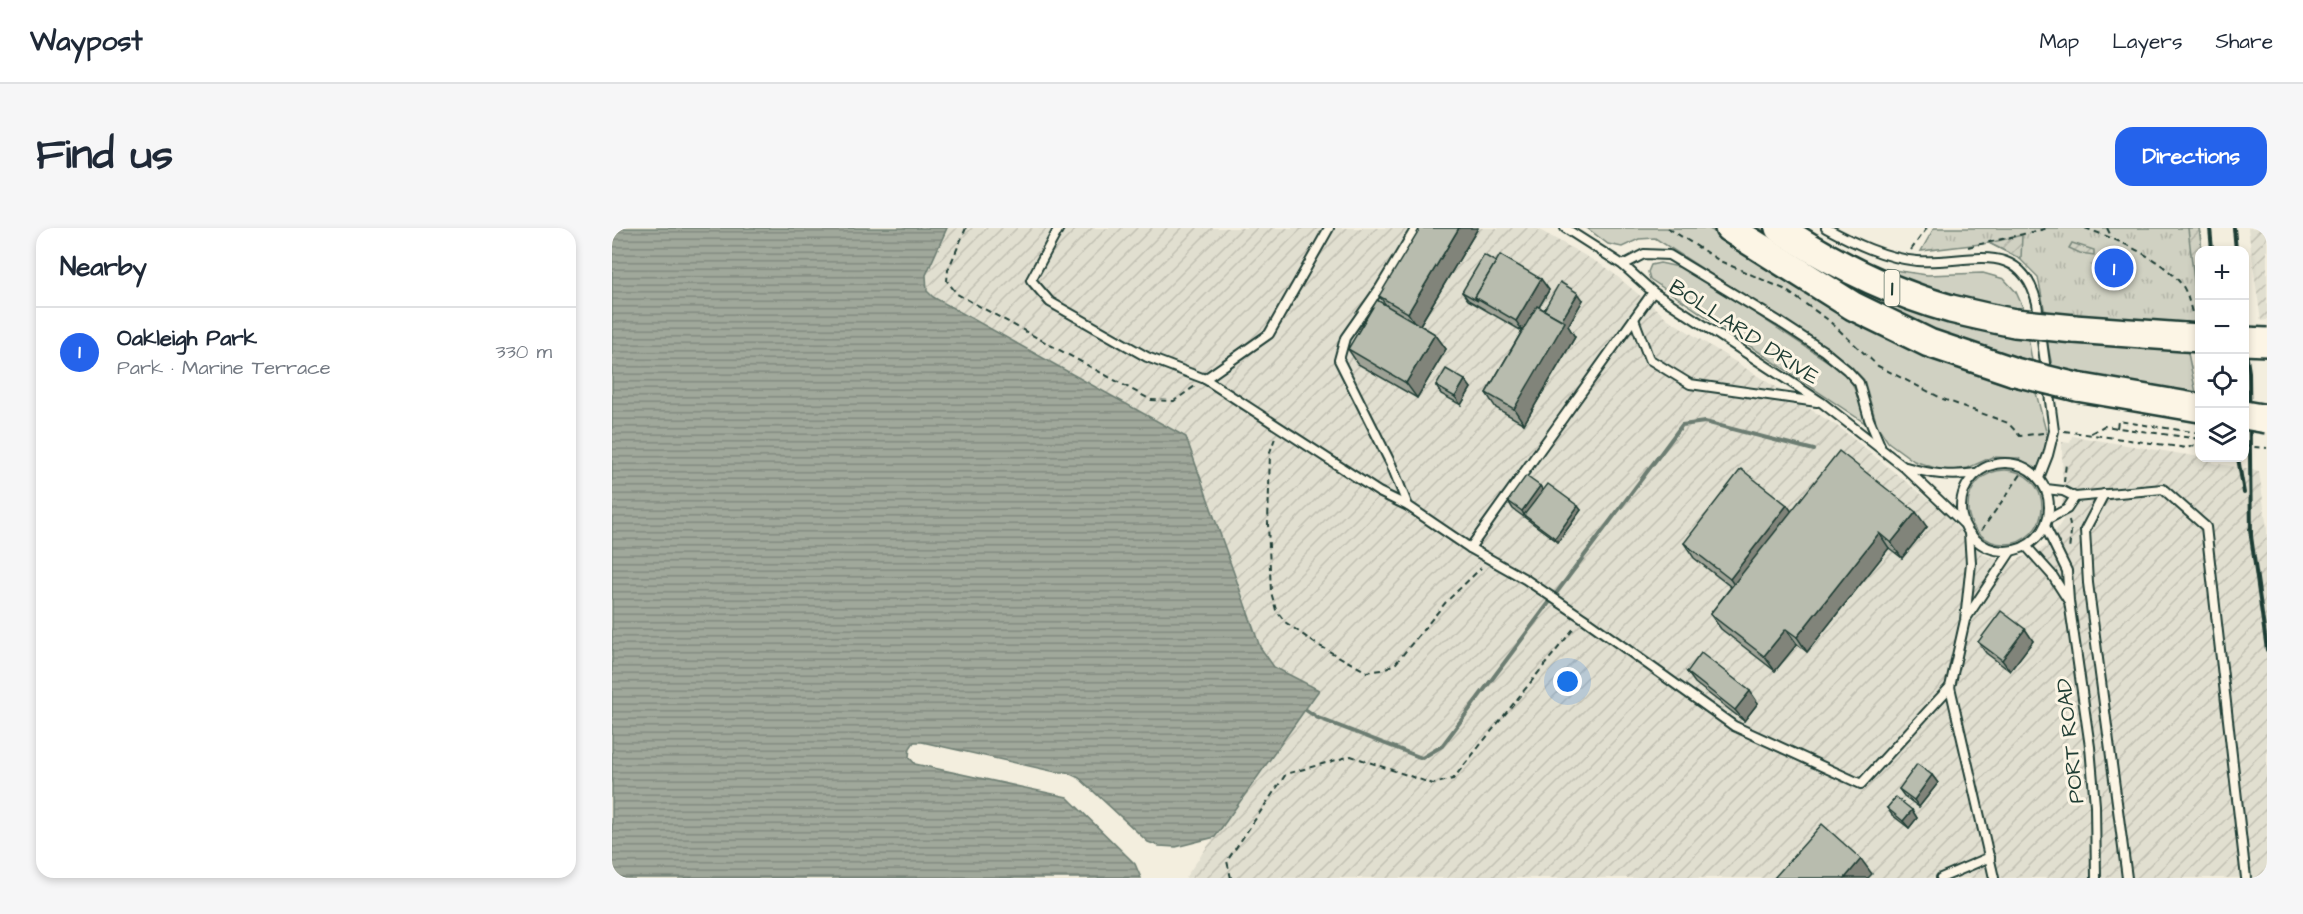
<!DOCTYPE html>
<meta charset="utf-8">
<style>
body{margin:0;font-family:"Architects Daughter",sans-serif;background:#f6f6f7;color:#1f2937}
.controls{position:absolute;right:18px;top:18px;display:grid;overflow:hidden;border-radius:12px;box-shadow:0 3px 9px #0003}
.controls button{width:54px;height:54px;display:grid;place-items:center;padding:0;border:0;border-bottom:2px solid #e0e1e3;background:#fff;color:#1f2937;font:30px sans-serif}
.you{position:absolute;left:956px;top:454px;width:21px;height:21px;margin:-15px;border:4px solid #fff;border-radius:50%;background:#1a73e8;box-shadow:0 0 0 9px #1a73e833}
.badge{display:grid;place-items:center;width:39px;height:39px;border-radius:50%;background:#2563eb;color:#fff;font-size:20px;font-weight:700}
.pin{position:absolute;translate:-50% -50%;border:3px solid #fff;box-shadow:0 2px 6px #0006}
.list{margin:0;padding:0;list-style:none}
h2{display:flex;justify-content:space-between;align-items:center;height:78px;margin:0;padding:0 24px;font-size:26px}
h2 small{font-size:20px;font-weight:400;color:#747a83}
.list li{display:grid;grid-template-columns:39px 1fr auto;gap:18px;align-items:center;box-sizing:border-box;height:90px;padding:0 24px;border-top:2px solid #e0e1e3}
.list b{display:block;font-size:22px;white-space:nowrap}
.list p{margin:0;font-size:20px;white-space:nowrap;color:#747a83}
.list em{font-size:20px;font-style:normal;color:#747a83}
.icon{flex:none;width:33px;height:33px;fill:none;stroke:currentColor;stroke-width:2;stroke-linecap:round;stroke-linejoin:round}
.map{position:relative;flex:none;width:1655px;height:650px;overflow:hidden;border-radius:18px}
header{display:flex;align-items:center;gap:36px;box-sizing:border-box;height:84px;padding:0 30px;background:#fff;border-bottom:2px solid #e0e1e3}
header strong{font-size:28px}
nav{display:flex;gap:33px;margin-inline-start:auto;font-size:21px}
.intro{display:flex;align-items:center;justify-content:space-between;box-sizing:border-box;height:144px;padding:0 36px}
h1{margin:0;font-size:42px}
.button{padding:15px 27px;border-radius:18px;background:#2563eb;color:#fff;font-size:21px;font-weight:700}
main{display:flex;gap:36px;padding:0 36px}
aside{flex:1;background:#fff;border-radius:18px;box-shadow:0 3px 9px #0003}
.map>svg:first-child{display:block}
.industrial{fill:url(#industrial-furrows)}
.grass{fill:#d0d1c2;stroke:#78877b;stroke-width:1.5}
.park{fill:url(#park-tufts);stroke:#78877b;stroke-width:1.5}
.garden{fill:url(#garden-furrows);stroke:#78877b;stroke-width:1.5}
.water{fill:url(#water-rules);stroke:#6c7d72;stroke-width:1.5}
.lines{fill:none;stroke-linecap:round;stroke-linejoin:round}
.stream{stroke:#6c7d72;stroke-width:4}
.lane-casing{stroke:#1f3d34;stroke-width:12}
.highway-casing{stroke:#1f3d34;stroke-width:32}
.path{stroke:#1f3d34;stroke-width:2;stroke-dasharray:6 4.5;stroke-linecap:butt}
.lane{stroke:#fcf5e5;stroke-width:8}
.highway{stroke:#fcf5e5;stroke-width:27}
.rail{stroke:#1f3d34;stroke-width:4}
.highway-bridge-casing{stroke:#1f3d34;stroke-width:32;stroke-linecap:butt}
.path-bridge{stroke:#1f3d34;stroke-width:2;stroke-dasharray:6 4.5;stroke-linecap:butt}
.highway-bridge{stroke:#fcf5e5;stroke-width:27}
.wall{fill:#9ea296;stroke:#1f3d34;stroke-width:1.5}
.shaded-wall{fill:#81847a;stroke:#1f3d34;stroke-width:1.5}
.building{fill:#b8bcae;stroke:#1f3d34;stroke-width:1.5}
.labels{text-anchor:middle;stroke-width:6;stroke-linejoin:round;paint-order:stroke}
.shield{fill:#fcf5e5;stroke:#617469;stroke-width:1.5}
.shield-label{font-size:21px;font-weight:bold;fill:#1f3d34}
.street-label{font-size:22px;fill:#1f3d34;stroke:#fcf5e5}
</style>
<header>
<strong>Waypost</strong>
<nav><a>Map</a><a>Layers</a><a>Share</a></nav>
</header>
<div class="intro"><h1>Find us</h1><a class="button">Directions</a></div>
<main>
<aside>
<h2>Nearby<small></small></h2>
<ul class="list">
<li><span class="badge">1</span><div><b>Oakleigh Park</b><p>Park · Marine Terrace</p></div><em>330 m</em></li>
</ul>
</aside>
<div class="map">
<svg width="1655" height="650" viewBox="0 0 1655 650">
<defs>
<pattern id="industrial-furrows" width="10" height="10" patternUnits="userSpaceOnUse" patternTransform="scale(1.5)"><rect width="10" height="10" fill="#e1dfd0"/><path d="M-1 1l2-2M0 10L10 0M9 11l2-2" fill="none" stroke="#c1c0b3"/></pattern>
<pattern id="park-tufts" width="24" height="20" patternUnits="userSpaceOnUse" patternTransform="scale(1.5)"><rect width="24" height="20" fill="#d0d1c2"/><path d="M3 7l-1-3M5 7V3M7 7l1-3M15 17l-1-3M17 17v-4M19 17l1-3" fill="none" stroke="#b2b4a7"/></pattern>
<pattern id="garden-furrows" width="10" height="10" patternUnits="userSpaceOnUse" patternTransform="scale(1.5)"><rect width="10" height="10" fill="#d0d1c2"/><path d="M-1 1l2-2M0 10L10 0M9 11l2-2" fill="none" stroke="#b2b4a7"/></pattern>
<pattern id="water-rules" width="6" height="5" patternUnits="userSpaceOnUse" patternTransform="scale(1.5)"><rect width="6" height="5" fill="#a0a89b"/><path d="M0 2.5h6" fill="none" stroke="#828a7f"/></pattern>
</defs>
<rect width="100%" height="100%" fill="#f3eede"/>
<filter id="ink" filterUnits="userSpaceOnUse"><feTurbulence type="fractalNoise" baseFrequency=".0167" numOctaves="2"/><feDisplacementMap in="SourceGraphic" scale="12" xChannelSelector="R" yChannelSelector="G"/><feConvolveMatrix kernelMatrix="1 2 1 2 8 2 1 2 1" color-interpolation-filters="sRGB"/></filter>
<g filter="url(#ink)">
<g class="industrial">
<polygon points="335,0 924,0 995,40 1056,91 1228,200 1330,283 1370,326 1398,335 1433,319 1451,292 1450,214 1458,215 1460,208 1600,231 1601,235 1647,243 1655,301 1655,650 573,650 707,462 662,439 648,419 574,209 321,69 315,63 314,47"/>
<polygon points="1636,0 1655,0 1655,92 1649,93"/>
</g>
<g class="grass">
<polygon points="975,0 1096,0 1217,71 1422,157 1435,207 1432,246 1406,230 1380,229 1356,240 1332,243 1302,233 1276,214 1265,197 1252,152 1240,139 1221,125 1043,10 1027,11 1010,19 996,16"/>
<polygon points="1136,0 1148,0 1217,42 1416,109 1421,138 1406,135 1268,82"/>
<polygon points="1224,19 1268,40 1315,47 1371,45 1392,51 1404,64 1412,82 1373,78 1268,45"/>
<polygon points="1048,35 1076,41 1232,144 1241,157 1256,197 1038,51 1036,44 1039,37"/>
<polygon points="1435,113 1575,120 1585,170 1441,143"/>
<circle cx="1393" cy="279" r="37"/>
</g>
<polygon class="park" points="1322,0 1587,0 1590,22 1588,22 1587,97 1434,90 1426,49 1408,31 1377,15 1309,23"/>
<g class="garden">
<polygon points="1576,0 1587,0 1590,22 1588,22 1587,76 1584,70"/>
<polygon points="1410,7 1409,31 1377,15"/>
<polygon points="1460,15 1482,22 1482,27 1468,25 1457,20"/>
</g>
<polygon class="water" points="0,0 335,0 314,47 315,63 321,69 574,209 648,419 662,439 707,462 603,609 564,619 547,618 536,614 467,550 454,544 444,544 310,514 302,514 298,520 297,529 303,536 455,569 523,636 529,650 0,650"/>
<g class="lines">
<polyline class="stream" points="694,482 706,490 810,530 830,518 1070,197 1093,194 1202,222"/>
<g class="lane-casing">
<g id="lane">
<polyline points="447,0 419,52 438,74 535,129 593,151 767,264 796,278"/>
<polyline points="804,0 768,60 733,110 727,132 779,236 796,278 858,320 913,351 971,390 1122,498 1249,556 1338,459"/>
<polyline points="953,0 1011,37 1041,64 1209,174 1292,239 1351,295"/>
<path d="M 1214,0 C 1242,15 1273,30 1305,33 C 1354,37 1408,8 1425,75 L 1442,203 L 1436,227 L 1427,250"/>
<polyline points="1011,37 1032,26 1057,27 1166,93 1212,123 1235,142 1247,155 1257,191 1268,217"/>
<polyline points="1022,91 1037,131 1078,156 1205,174"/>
<polyline points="593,151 657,106 717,0"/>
<circle cx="1393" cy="279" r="44"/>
<path d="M 1294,239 C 1318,246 1339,249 1364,245"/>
<polyline points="1434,261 1451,263 1463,269 1551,261 1594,299 1634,650"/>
<polyline points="1492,266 1473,302 1476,355 1515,650"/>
<polyline points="1436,291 1455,281 1463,269"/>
<polyline points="1433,298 1455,343 1457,373 1478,519 1483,577 1484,650"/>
<polyline points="1357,305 1359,335 1353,392 1338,459 1382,650"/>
<polyline points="1414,318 1440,347 1456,372"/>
<polyline points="858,320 1041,64"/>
<polyline points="1355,389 1399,323"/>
<polyline points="1329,650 1378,629"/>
</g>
</g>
<g class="highway-casing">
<g id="highway">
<polyline points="1117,0 1241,78 1317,115 1403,144"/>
<path d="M 1167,0 C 1220,35 1278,64 1339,81 C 1360,86 1381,91 1403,95"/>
<polyline points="1462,101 1572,109"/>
<polyline points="1465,159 1588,180"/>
</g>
</g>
<g class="path">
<polyline points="354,0 336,42 335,53 345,66 539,172 562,173 583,158"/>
<polyline points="1056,0 1108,33 1172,61 1215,91 1266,138 1331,171 1396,195 1408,208 1431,205"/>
<path d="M 1473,0 C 1504,11 1550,30 1570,57 C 1576,65 1578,79 1581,88"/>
<polyline points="1495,0 1499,8"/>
<polyline points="1356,19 1437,0"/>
<polyline points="1299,22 1315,0"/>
<polyline points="1505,200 1506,193 1588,205"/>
<polyline points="1452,203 1575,220 1588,215"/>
<polyline points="1479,205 1492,198 1588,211"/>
<polyline points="663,210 658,224 656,296 659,364 664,382 673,394 704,416 755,444 770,442 784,435 834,374 869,340"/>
<polyline points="1452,254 1454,235"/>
<polyline points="1457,292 1459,304 1457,322"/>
<polyline points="1369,303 1410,245"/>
<polyline points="619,650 615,633 674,546 739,528 821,556 841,551 963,399"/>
</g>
<use href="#lane" class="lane"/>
<use href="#highway" class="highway"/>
<g class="rail">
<polyline points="1598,0 1600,22"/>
<polyline points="1622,0 1624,22"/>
<polyline points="1632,111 1637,144 1639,309"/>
<polyline points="1626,230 1632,265"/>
<polyline points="1638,301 1655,422"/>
</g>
<g class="highway-bridge-casing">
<g id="highway-bridge">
<polyline points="1403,95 1462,101"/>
<polyline points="1572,109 1588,110"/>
<polyline points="1632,113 1655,114"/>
<polyline points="1403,144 1465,159"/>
<polyline points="1632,187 1655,191"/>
</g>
</g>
<polyline class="path-bridge" points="1632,218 1655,220"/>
<use href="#highway-bridge" class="highway-bridge"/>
</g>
<g class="wall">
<polygon points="866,0 808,97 823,106 834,121 805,170 746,136 736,121 774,77 767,68"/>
<polygon points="884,34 929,51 937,62 927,79 932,82 971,72 956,98 963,109 912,196 884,180 874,165 910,103 856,72 850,64"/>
<polygon points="853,152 859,160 849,177 829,166 824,158"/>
<polygon points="928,258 931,262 969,282 946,314 901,281 896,273"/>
<polygon points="1175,277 1179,283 1315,299 1290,330 1277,320 1195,424 1185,416 1163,443 1109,401 1098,386 1119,359 1082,330 1072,315"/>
<polygon points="1413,401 1421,413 1398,443 1374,425 1366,414"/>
<polygon points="1075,444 1146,475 1132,493 1083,455"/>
<polygon points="1320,547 1326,555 1307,579 1292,568 1287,561"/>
<polygon points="1275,580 1300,582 1305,590 1297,600 1280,587"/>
</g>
<g class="shaded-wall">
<polygon points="847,0 866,0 806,100 796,85"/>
<polygon points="929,51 937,62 912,105 904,93"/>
<polygon points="966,65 971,72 956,98 963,109 912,196 902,181 948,95"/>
<polygon points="823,106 834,121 805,170 794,155"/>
<polygon points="853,152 859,160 849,177 843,169"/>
<polygon points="928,258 934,266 912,287 910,283"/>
<polygon points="1175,277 1186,292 1128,366 1118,351"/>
<polygon points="966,278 969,282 946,314 943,310"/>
<polygon points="1304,284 1315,299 1290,330 1279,315"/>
<polygon points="1267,305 1277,320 1195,424 1185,409"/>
<polygon points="1174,401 1185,416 1163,443 1152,428"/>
<polygon points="1413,401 1421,413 1398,443 1390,432"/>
<polygon points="1138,463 1146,475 1132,493 1123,482"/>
<polygon points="1320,547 1326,555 1307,579 1302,572"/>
<polygon points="1300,582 1305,590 1297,600 1291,593"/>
<polygon points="1249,631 1260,646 1256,650 1233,650"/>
</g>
<g class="building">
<polygon points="808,0 847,0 796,85 767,68"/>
<polygon points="872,27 884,34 863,69 866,73 850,64"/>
<polygon points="888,27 929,51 904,93 863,69"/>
<polygon points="948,54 966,65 950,92 932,82"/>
<polygon points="765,72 823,106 794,155 736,121"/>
<polygon points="925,78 953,94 902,181 874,165"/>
<polygon points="834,141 853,152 843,169 824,158"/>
<polygon points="1227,223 1304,284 1279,315 1267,305 1185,409 1174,401 1152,428 1098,386"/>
<polygon points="1129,241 1175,277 1118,351 1072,315"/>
<polygon points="914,248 928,258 910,283 896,273"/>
<polygon points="936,256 966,278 943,310 912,287"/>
<polygon points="1389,383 1413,401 1390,432 1366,414"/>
<polygon points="1089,425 1138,463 1123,482 1075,444"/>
<polygon points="1305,536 1320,547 1302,572 1287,561"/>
<polygon points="1284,569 1300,582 1291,593 1275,580"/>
<polygon points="1210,596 1249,631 1233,650 1162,650"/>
</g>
</g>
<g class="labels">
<rect class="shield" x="1272.5" y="42" width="15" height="36" rx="4.5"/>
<g class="shield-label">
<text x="1280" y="67">1</text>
</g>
<g class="street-label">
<text transform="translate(1133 103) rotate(33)" y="8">BOLLARD DRIVE</text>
<text transform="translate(1457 513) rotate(-96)" y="8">PORT ROAD</text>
</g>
</g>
</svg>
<div class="controls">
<button>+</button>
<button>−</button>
<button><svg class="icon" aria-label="locate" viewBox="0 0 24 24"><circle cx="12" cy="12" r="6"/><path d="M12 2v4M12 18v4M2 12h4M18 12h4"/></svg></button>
<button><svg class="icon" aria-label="layers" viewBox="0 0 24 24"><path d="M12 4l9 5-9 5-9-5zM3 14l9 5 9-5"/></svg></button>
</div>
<div class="you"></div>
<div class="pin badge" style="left:1502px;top:40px">1</div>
</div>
</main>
